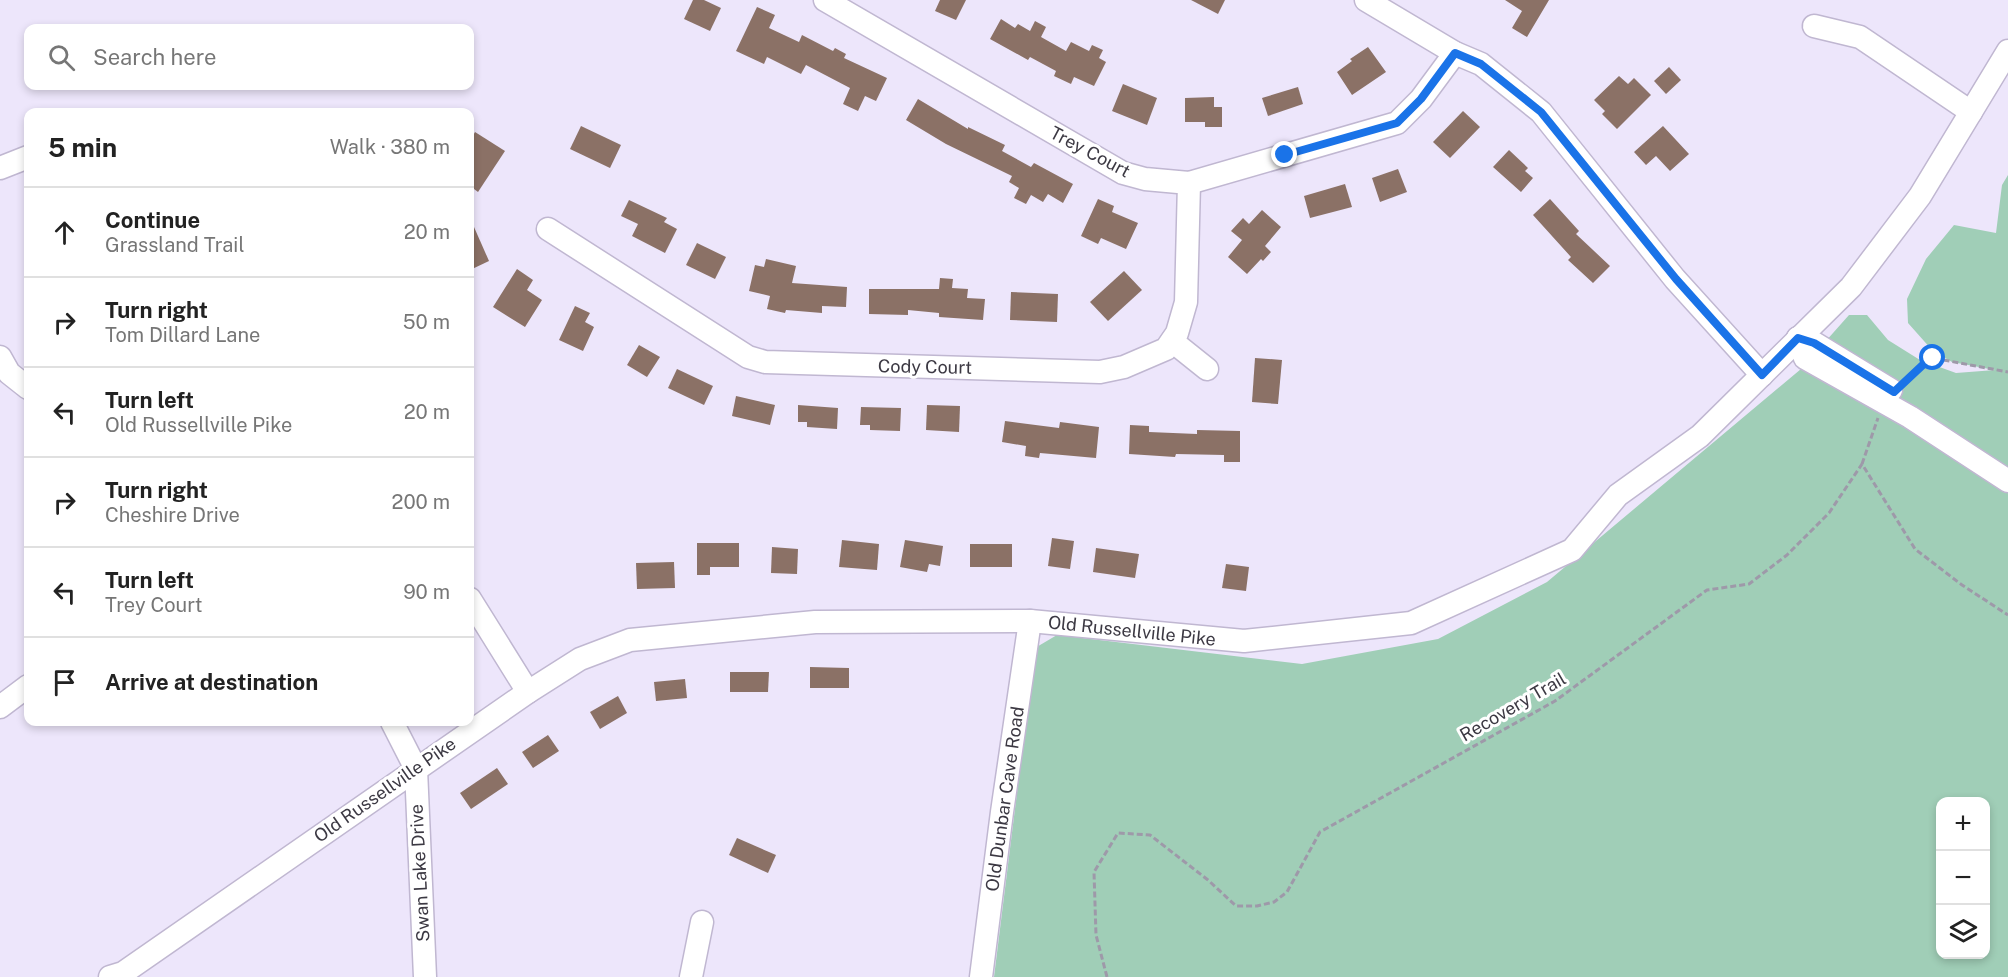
<!DOCTYPE html>
<meta charset="utf-8">
<style>
body{margin:0;font-family:"Public Sans",sans-serif;background:#f6f6f6;color:#222}
.controls{position:absolute;right:18px;bottom:18px;display:grid;overflow:hidden;border-radius:12px;box-shadow:0 3px 9px #0003}
.controls button{width:54px;height:54px;display:grid;place-items:center;padding:0;border:0;border-bottom:2px solid #e0e0e0;background:#fff;color:#222;font:30px sans-serif}
.stop{position:absolute;width:18px;height:18px;margin:-14px;border:4px solid #1a73e8;border-radius:50%;background:#fff}
.stop.end{background:#1a73e8;border-color:#fff;box-shadow:0 2px 6px #0008}
.list{margin:0;padding:0;list-style:none}
h2{display:flex;justify-content:space-between;align-items:center;height:78px;margin:0;padding:0 24px;font-size:26px}
h2 small{font-size:20px;font-weight:400;color:#767676}
.list li{display:grid;grid-template-columns:39px 1fr auto;gap:18px;align-items:center;box-sizing:border-box;height:90px;padding:0 24px;border-top:2px solid #e0e0e0}
.list b{display:block;font-size:22px;white-space:nowrap}
.list p{margin:0;font-size:20px;white-space:nowrap;color:#767676}
.list em{font-size:20px;font-style:normal;color:#767676}
.icon{flex:none;width:33px;height:33px;fill:none;stroke:currentColor;stroke-width:2;stroke-linecap:round;stroke-linejoin:round}
.map{position:relative;flex:none;width:2008px;height:977px;overflow:hidden}
.search{position:absolute;background:#fff;box-shadow:0 3px 9px #0003;left:24px;top:24px;width:450px;height:66px;display:flex;align-items:center;gap:15px;box-sizing:border-box;padding:0 21px;border-radius:12px;color:#767676;font-size:22px}
.panel{position:absolute;background:#fff;box-shadow:0 3px 9px #0003;left:24px;top:108px;width:450px;height:618px;border-radius:12px}
.map>svg:first-child{display:block}
.green{fill:#a0ceb7;fill-rule:evenodd}
.building{fill:#8b7166}
.lines{fill:none;stroke-linecap:round;stroke-linejoin:round}
.minor-casing{stroke:#c0b7d1;stroke-width:25}
.path{stroke:#9e99a9;stroke-width:3;stroke-dasharray:6 3;stroke-linecap:butt}
.minor{stroke:#fff;stroke-width:22}
.route{stroke:#1a73e8;stroke-width:8}
.labels{text-anchor:middle;stroke-width:6;stroke-linejoin:round;paint-order:stroke}
.street-label{font-size:18px;fill:#3c3943;stroke:#fff}
</style>
<div class="map">
<svg width="2008" height="977" viewBox="0 0 2008 977">
<rect width="100%" height="100%" fill="#ede6fb"/>
<path class="green" d="M 2008,175 L 2008,977 L 994,977 L 1035,648 L 1057,635 L 1302,664 L 1438,639 L 1547,582 L 1801,369 L 1849,315 L 1867,315 L 1888,340 L 1920,360 L 1956,373 L 1995,370 L 1952,362 L 1932,350 L 1908,323 L 1907,299 L 1926,259 L 1954,225 L 1996,233 L 2002,185 ZM 1940,802 L 1986,802 L 1986,954 L 1940,954 Z"/>
<g class="building">
<polygon points="693,0 704,0 721,8 710,31 684,19"/>
<polygon points="940,0 966,0 956,20 935,11"/>
<polygon points="1191,0 1225,0 1218,14"/>
<polygon points="1505,0 1549,0 1527,37 1512,28 1522,11"/>
<polygon points="757,7 775,15 769,28 799,42 802,35 833,51 835,48 846,54 844,58 887,78 876,101 865,96 858,111 843,104 850,88 806,65 801,74 767,57 764,64 736,51"/>
<polygon points="1001,19 1015,28 1018,24 1030,31 1035,21 1046,27 1041,37 1066,51 1071,42 1089,51 1092,45 1103,50 1099,58 1106,62 1094,86 1074,77 1071,84 1054,76 1056,71 1030,57 1028,60 990,39"/>
<polygon points="1368,47 1386,72 1352,95 1337,72 1352,61 1350,59"/>
<polygon points="1669,67 1681,80 1666,94 1654,81"/>
<polygon points="1619,76 1628,84 1634,78 1651,95 1617,129 1602,114 1605,111 1594,100"/>
<polygon points="1123,84 1157,98 1147,125 1112,111"/>
<polygon points="1298,87 1303,104 1268,116 1262,98"/>
<polygon points="1214,97 1214,107 1222,107 1222,127 1205,127 1205,122 1185,122 1185,98"/>
<polygon points="918,99 968,129 968,127 1005,145 1002,151 1031,167 1034,163 1073,184 1063,203 1048,194 1043,202 1031,195 1026,204 1014,198 1019,188 1009,182 1012,176 946,144 906,120"/>
<polygon points="1463,111 1480,127 1450,158 1433,142"/>
<polygon points="581,126 621,145 610,168 570,149"/>
<polygon points="1663,126 1689,154 1670,171 1656,156 1646,165 1634,152"/>
<polygon points="475,132 505,151 478,192 470,186 470,141"/>
<polygon points="1509,150 1528,168 1525,171 1533,178 1521,192 1493,167"/>
<polygon points="1398,169 1407,192 1380,202 1372,178"/>
<polygon points="1345,184 1352,207 1310,218 1304,196"/>
<polygon points="1098,199 1114,206 1112,212 1138,223 1126,249 1101,238 1098,244 1081,236"/>
<polygon points="1550,199 1579,231 1576,234 1610,266 1593,283 1568,260 1571,257 1533,215"/>
<polygon points="629,200 667,218 664,222 677,229 665,253 632,236 638,224 621,216"/>
<polygon points="1262,210 1281,227 1265,246 1271,252 1263,261 1261,259 1247,274 1228,257 1242,240 1231,231 1243,218 1249,224"/>
<polygon points="470,218 489,261 470,270"/>
<polygon points="697,243 726,257 715,279 686,265"/>
<polygon points="766,259 796,266 792,283 847,287 846,307 822,306 822,313 786,310 785,313 767,309 770,296 749,291 755,265 764,267"/>
<polygon points="517,269 533,280 527,290 542,300 525,327 493,307"/>
<polygon points="1124,271 1142,290 1108,321 1090,302"/>
<polygon points="940,278 953,279 952,288 968,289 967,298 985,299 983,320 939,317 939,313 908,310 908,315 869,314 869,289 939,289"/>
<polygon points="1011,292 1058,294 1057,322 1010,320"/>
<polygon points="575,306 590,313 585,322 594,327 583,351 559,340"/>
<polygon points="639,345 660,357 647,377 627,365"/>
<polygon points="1255,358 1282,360 1278,404 1252,402"/>
<polygon points="677,369 713,386 704,405 668,388"/>
<polygon points="736,396 775,405 770,425 732,416"/>
<polygon points="798,405 838,408 837,429 807,427 807,422 798,422"/>
<polygon points="927,405 960,406 959,432 926,430"/>
<polygon points="861,407 901,408 900,431 870,430 870,425 860,425"/>
<polygon points="1005,421 1059,428 1060,422 1099,427 1096,458 1040,453 1039,458 1025,456 1026,446 1002,442"/>
<polygon points="1130,425 1149,426 1149,432 1197,434 1197,430 1240,431 1240,462 1224,462 1224,455 1176,454 1175,457 1129,454"/>
<polygon points="1052,538 1074,541 1070,569 1048,566"/>
<polygon points="842,540 879,544 877,570 839,567"/>
<polygon points="905,540 943,546 940,566 929,564 927,572 900,567"/>
<polygon points="697,543 739,543 739,567 710,567 710,575 697,575"/>
<rect x="970" y="544" width="42" height="23"/>
<polygon points="772,547 798,549 797,574 771,573"/>
<polygon points="1096,548 1139,554 1135,578 1093,572"/>
<polygon points="674,562 675,588 637,589 636,563"/>
<polygon points="1226,564 1249,567 1246,591 1222,588"/>
<polygon points="810,667 849,668 849,688 810,688"/>
<polygon points="730,672 769,672 768,692 730,692"/>
<polygon points="685,679 687,698 656,701 654,682"/>
<polygon points="618,696 627,713 600,729 590,712"/>
<polygon points="548,735 559,751 533,768 522,752"/>
<polygon points="497,768 508,784 471,809 460,793"/>
<polygon points="737,838 776,855 768,873 729,855"/>
</g>
<g class="lines">
<g class="minor-casing">
<g id="minor">
<polyline points="825,0 1123,173 1145,179 1189,183 1397,123 1421,99 1455,53"/>
<polyline points="1366,0 1455,53 1481,64 1541,112 1675,279 1762,375"/>
<polyline points="1814,26 1860,37 1971,112"/>
<polyline points="0,168 28,157"/>
<polyline points="548,229 748,357 765,362 1100,372 1124,367 1166,349 1177,333 1186,302 1189,183"/>
<polyline points="1798,338 1805,358 1910,417 2008,481"/>
<polyline points="1798,338 1814,343 1891,390"/>
<polyline points="1172,341 1207,369"/>
<polyline points="0,357 9,373 28,388"/>
<polyline points="470,599 528,692"/>
<polyline points="0,707 28,686"/>
<polyline points="392,722 416,769 425,977"/>
<polyline points="110,977 123,973 528,692 580,659 630,640 815,622 1030,621 1244,641 1411,623 1572,550 1618,495 1700,436 1851,287 1920,196 2008,51"/>
<polyline points="691,977 702,922"/>
<polyline points="981,977 1002,812 1030,621"/>
</g>
</g>
<g class="path">
<polyline points="1907,380 1927,361 1933,358 2008,372"/>
<polyline points="1862,464 1878,418"/>
<polyline points="1107,977 1096,935 1094,872 1118,833 1150,835 1208,880 1236,906 1257,906 1274,902 1287,892 1320,832 1555,701 1707,590 1749,584 1787,555 1829,513 1862,464 1915,549 1962,585 2008,615"/>
</g>
<use href="#minor" class="minor"/>
</g>
<g class="lines">
<polyline class="route" points="1285,155 1397,123 1421,99 1455,53 1481,64 1541,112 1676,279 1762,375 1798,338 1814,343 1894,392 1927,361 1933,358"/>
</g>
<g class="labels">
<g class="street-label">
<text transform="translate(1090 152) rotate(28)" y="6">Trey Court</text>
<text transform="translate(925 367) rotate(1)" y="6">Cody Court</text>
<text transform="translate(1132 631) rotate(6)" y="6">Old Russellville Pike</text>
<text transform="translate(1513 707) rotate(-30)" y="6">Recovery Trail</text>
<text transform="translate(385 790) rotate(-35)" y="6">Old Russellville Pike</text>
<text transform="translate(1005 799) rotate(-82)" y="6">Old Dunbar Cave Road</text>
<text transform="translate(420 873) rotate(-93)" y="6">Swan Lake Drive</text>
</g>
</g>
</svg>
<div class="controls">
<button>+</button>
<button>−</button>
<button><svg class="icon" aria-label="layers" viewBox="0 0 24 24"><path d="M12 4l9 5-9 5-9-5zM3 14l9 5 9-5"/></svg></button>
</div>
<div class="stop" style="left:1933px;top:358px"></div>
<div class="stop end" style="left:1285px;top:155px"></div>
<div class="search"><svg class="icon" aria-label="search" viewBox="0 0 24 24"><circle cx="10" cy="10" r="6"/><path d="M15 15l6 6"/></svg>Search here</div>
<section class="panel">
<h2>5 min<small>Walk · 380 m</small></h2>
<ul class="list">
<li><svg class="icon" aria-label="ahead" viewBox="0 0 24 24"><path d="M12 20V5M6 11l6-6 6 6"/></svg><div><b>Continue</b><p>Grassland Trail</p></div><em>20 m</em></li>
<li><svg class="icon" aria-label="right" viewBox="0 0 24 24"><path d="M7 20v-9h11M14 6l5 5-5 5"/></svg><div><b>Turn right</b><p>Tom Dillard Lane</p></div><em>50 m</em></li>
<li><svg class="icon" aria-label="left" viewBox="0 0 24 24"><path d="M17 20v-9H6M10 6l-5 5 5 5"/></svg><div><b>Turn left</b><p>Old Russellville Pike</p></div><em>20 m</em></li>
<li><svg class="icon" aria-label="right" viewBox="0 0 24 24"><path d="M7 20v-9h11M14 6l5 5-5 5"/></svg><div><b>Turn right</b><p>Cheshire Drive</p></div><em>200 m</em></li>
<li><svg class="icon" aria-label="left" viewBox="0 0 24 24"><path d="M17 20v-9H6M10 6l-5 5 5 5"/></svg><div><b>Turn left</b><p>Trey Court</p></div><em>90 m</em></li>
<li><svg class="icon" aria-label="arrive" viewBox="0 0 24 24"><path d="M6 21V4h12l-3 4 3 4H6"/></svg><div><b>Arrive at destination</b></div></li>
</ul>
</section>
</div>
